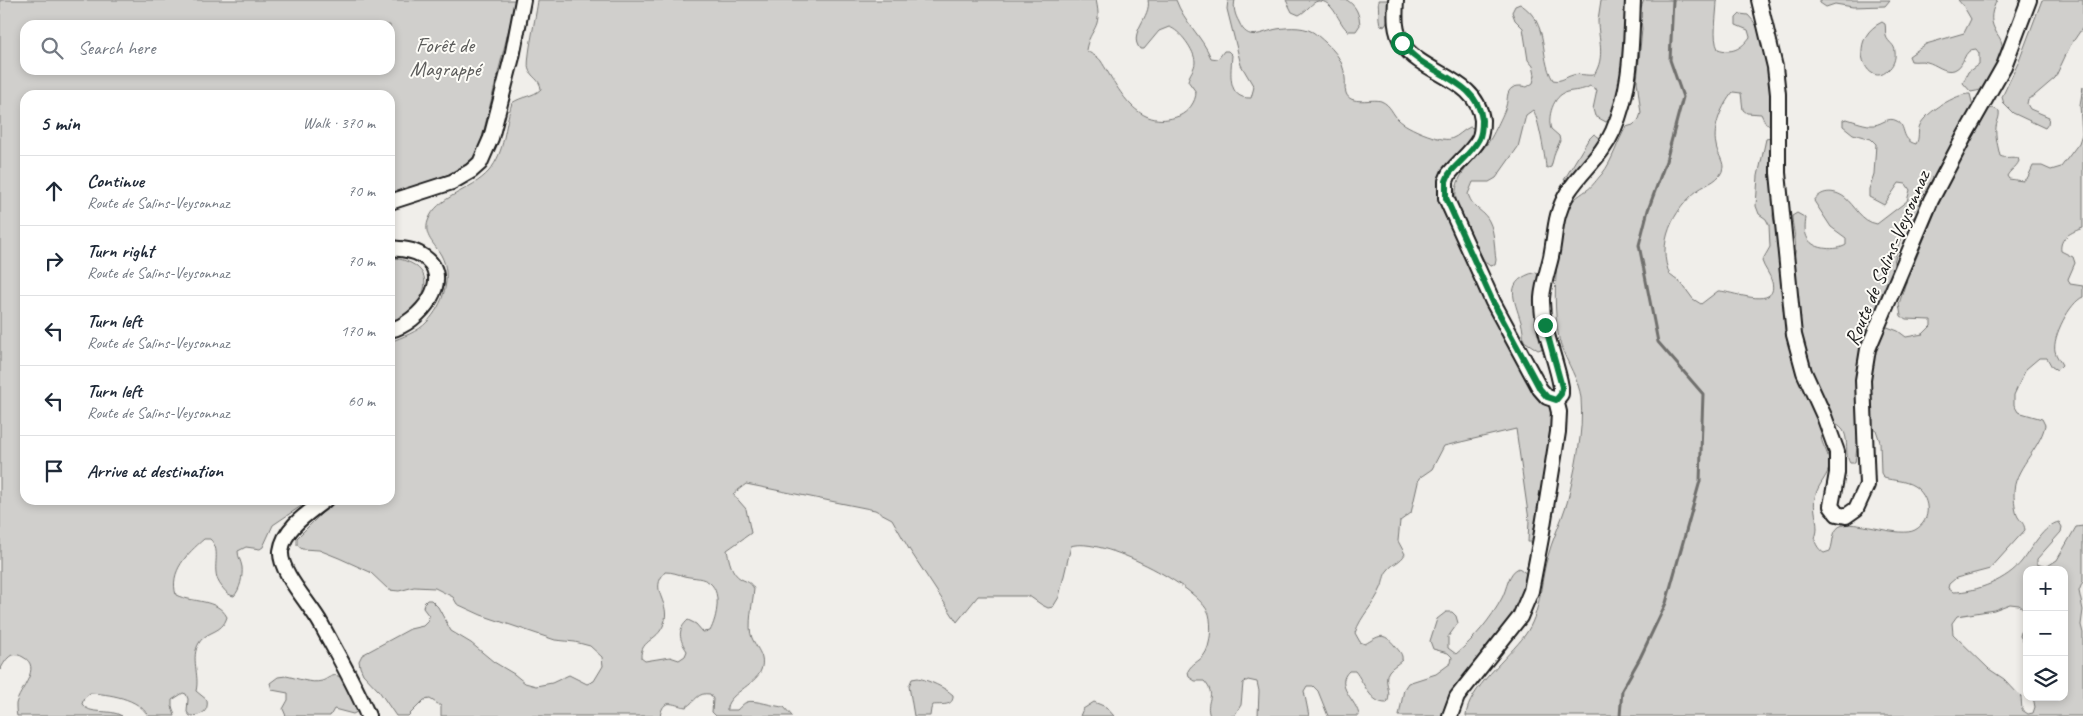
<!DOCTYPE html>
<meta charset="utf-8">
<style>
body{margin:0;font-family:Caveat,sans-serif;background:#f2f2f3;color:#1f2937}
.controls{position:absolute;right:15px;bottom:15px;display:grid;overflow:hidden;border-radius:10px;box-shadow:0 2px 8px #0003}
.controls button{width:45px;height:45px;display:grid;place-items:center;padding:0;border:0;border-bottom:1px solid #e0e1e3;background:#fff;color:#1f2937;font:25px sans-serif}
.stop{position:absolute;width:15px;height:15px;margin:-11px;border:4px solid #0b8043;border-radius:50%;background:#fff}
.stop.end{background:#0b8043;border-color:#fff;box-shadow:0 1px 5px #0008}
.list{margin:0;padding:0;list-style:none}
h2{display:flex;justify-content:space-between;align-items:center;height:65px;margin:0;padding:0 20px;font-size:21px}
h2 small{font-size:16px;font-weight:400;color:#747a83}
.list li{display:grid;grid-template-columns:32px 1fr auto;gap:15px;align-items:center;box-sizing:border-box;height:70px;padding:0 20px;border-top:1px solid #e0e1e3}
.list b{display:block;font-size:19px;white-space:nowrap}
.list p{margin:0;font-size:16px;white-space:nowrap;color:#747a83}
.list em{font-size:16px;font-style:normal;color:#747a83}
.icon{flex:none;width:28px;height:28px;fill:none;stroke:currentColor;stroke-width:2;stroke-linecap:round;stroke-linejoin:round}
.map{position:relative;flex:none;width:2083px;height:716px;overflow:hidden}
.search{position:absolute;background:#fff;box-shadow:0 2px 8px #0003;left:20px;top:20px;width:375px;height:55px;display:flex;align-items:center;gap:12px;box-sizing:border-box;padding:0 18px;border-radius:15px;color:#747a83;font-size:19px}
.panel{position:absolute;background:#fff;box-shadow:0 2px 8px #0003;left:20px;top:90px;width:375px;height:415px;border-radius:15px}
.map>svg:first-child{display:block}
.green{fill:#d0cfcc;stroke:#767674;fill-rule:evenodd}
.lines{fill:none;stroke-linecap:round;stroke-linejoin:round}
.stream{stroke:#706f6d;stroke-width:3}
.tertiary-casing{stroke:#1c1c1c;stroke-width:18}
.tertiary{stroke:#fdfcf7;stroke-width:14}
.route{stroke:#0b8043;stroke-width:6}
.labels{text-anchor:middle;stroke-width:4;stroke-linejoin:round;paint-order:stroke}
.park-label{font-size:21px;fill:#5b5b5a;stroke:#fdfcf7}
.street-label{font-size:21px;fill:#1c1c1c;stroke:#fdfcf7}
</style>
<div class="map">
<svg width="2083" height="716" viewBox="0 0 2083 716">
<rect width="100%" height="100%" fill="#f0eeea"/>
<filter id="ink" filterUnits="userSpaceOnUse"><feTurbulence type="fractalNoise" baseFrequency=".02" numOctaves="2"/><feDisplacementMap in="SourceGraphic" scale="10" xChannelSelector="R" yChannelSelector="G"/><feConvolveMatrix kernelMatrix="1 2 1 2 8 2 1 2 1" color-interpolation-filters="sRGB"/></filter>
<g filter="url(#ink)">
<g class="green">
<path d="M 0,0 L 516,0 L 480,146 L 469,164 L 461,170 L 390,195 L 390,95 L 25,95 L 25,500 L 310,500 L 273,525 L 263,547 L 260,549 L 246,547 L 238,551 C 238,557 241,561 242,567 C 243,576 240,590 234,596 C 228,595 226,592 222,587 C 208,570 224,552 210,539 L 204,539 C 187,554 169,571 176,595 C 192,603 217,598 227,617 C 222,634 207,630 199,643 C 190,658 200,675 196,691 L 207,700 C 209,712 201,716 190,716 L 187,712 L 188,699 L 186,694 L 183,693 L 172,700 L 172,706 L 175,716 L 148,716 C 139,698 108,694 90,693 L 84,698 L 82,704 C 90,716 109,708 122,716 L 17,716 C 16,712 16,708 16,704 C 19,690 43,667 23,657 C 20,655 16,654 12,655 C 6,658 3,665 0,670 ZM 25,25 L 390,25 L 390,70 L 25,70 Z"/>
<path d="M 538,0 L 1096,0 C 1103,30 1090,27 1086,50 C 1090,54 1098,56 1101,61 C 1119,89 1137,132 1179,116 C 1188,112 1196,102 1196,92 L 1188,81 C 1189,74 1195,69 1195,62 C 1195,51 1180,30 1169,27 L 1159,31 L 1144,49 L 1140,49 C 1127,33 1152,17 1148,0 L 1176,0 C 1184,22 1202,36 1211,58 L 1218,59 L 1224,51 L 1228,51 L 1232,55 C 1231,71 1226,99 1251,98 L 1254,87 L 1241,65 L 1227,9 L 1228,0 L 1235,0 C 1233,8 1235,15 1239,22 C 1248,43 1261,32 1277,29 C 1290,27 1307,26 1317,35 C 1332,48 1343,57 1345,78 C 1346,82 1344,89 1346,93 C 1350,106 1372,98 1381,101 C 1391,105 1392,114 1399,120 C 1407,128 1440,142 1451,139 C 1459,136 1463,130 1470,127 L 1474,128 L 1476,133 L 1441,182 L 1484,298 L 1534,395 L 1553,408 L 1554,426 L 1536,542 L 1528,542 L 1529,520 L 1516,429 L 1444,446 L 1432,469 L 1419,478 L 1411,513 L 1400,521 L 1398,541 L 1405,554 C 1401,562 1393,563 1388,570 C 1383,575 1384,582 1381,588 C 1374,605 1361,615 1355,633 L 1360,642 L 1365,644 C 1379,636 1383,631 1395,646 C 1399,651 1403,654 1402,660 C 1398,664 1392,667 1389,671 C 1382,680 1393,692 1387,703 C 1370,704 1364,682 1355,671 L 1349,671 C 1333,686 1358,701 1359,716 L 1328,716 L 1318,691 L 1313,686 L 1307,686 L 1304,691 L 1309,716 L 1258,716 L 1259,691 L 1257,682 L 1248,680 L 1243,683 L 1241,705 L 1234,716 L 1210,716 C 1204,701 1218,696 1204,681 L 1195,681 L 1189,677 L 1188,671 C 1192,663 1199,662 1204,655 C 1211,646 1212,625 1209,614 C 1198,585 1100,536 1071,546 L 1059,597 L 1053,607 L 1048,608 L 1042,605 L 1029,596 L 978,596 L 957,622 L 909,549 L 892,519 L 875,510 L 746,484 L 733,494 L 746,509 L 751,533 L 727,550 C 729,560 731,573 741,579 C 747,582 751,582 754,589 C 753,601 747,627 752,638 C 757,649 766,657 761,670 C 756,685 725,695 727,710 L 737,710 C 740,708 743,703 747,702 C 753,699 776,707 784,707 L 792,716 L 716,716 L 712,712 L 713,699 L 710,694 C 697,692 696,701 686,707 C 672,705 664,697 660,716 L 441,716 L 441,706 L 430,699 L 424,700 L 408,716 L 396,716 L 379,691 L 363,674 L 360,667 L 359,661 L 362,655 L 375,648 L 410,629 L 423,626 L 428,621 L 429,616 L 423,608 L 424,603 L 427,600 L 431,600 L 438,607 L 451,631 L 471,643 L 494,662 L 514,674 L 525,683 L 536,686 L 552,683 L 569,675 L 587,684 L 594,681 L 603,666 L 602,657 L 590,646 L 575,642 L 555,640 L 481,615 L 457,604 L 453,597 L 435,588 L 414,587 L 399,591 L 389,590 L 370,572 L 339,558 L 319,550 L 302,549 L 297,545 L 297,538 L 335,500 L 390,500 L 390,342 C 402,337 418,332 427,322 C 443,305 453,277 441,255 C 435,244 423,236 428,221 C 436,196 472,191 489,171 C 506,151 504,126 512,103 C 522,96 533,97 541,89 C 540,79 532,78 529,70 C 525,63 537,12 538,0 ZM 665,572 C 673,572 677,574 684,576 C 692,578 700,577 707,581 C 723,589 717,618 710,631 L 703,632 L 696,624 L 688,620 C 677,630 679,639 687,651 L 685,656 L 679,660 L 670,657 L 645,661 L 641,658 C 640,638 660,642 665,620 C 669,600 649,590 665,572 Z"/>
<path d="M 1286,0 L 1347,0 C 1357,7 1359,14 1360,25 L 1356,31 L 1348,31 C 1338,23 1334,0 1318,1 C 1312,2 1307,11 1299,15 L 1292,12 Z"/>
<path d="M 1378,0 L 1391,0 L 1389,19 L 1385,26 L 1380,25 C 1378,17 1379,8 1378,0 Z"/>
<path d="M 1601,0 L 1630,0 L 1626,56 L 1620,68 L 1626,78 L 1612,118 L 1606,122 L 1595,116 L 1593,109 L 1597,90 L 1590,86 C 1582,91 1575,90 1567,92 C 1553,95 1547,118 1551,129 L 1559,136 L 1560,141 L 1555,152 L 1551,167 L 1548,168 L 1546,167 C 1545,156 1538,116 1533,110 L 1526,115 L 1518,147 L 1496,178 L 1489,182 L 1473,182 L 1468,194 C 1474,211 1483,209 1489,221 C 1495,232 1494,248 1496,260 L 1495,265 L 1490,266 L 1485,262 L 1478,249 L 1456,201 C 1453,174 1473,163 1487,144 C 1491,140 1505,111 1506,106 C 1508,100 1506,92 1512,88 C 1517,85 1523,86 1527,87 L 1533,83 L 1535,75 L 1533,66 L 1528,60 L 1523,28 L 1515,20 L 1512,12 L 1515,6 L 1520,4 C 1551,24 1538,55 1553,80 C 1562,82 1565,77 1573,75 C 1579,73 1586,76 1594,75 C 1606,56 1598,40 1598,20 C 1599,13 1600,7 1601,0 Z"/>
<path d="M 1644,0 L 1717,0 C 1717,14 1712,38 1718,49 C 1732,54 1741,49 1750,37 L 1748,30 L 1736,25 L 1736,18 L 1740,14 L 1748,15 C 1775,42 1773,92 1773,127 L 1766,124 L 1761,114 L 1747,113 L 1743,110 L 1741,93 L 1733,92 C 1722,105 1712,128 1716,145 C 1717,153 1723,160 1723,167 C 1722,180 1706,184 1698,190 C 1673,210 1656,244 1670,275 L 1682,284 L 1693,299 L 1701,304 L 1718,291 C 1729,290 1779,312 1772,282 C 1770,274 1764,268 1762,261 L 1770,247 L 1769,225 L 1766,219 L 1759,214 L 1756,206 L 1758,176 L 1766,139 L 1770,138 L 1774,141 L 1776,177 L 1773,216 L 1777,235 L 1792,260 C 1800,250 1792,228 1792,216 L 1797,213 L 1806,218 C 1805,225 1804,233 1808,239 C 1814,250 1837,251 1846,245 L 1846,238 L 1831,227 L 1814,201 C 1821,190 1834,190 1844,197 C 1856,206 1860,221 1877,224 L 1907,201 L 1910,190 L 1906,184 L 1899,183 L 1884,205 L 1869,197 L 1869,189 L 1874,174 L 1876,144 L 1871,139 L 1853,134 L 1843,126 L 1843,120 L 1847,119 C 1854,121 1866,126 1874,125 C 1883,124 1888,116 1897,121 C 1907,126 1900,140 1916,144 C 1920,138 1917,131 1920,125 C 1925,113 1957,93 1970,94 L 1973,106 L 1920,210 L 1907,225 L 1902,234 L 1894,262 L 1892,280 L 1872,316 L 1874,322 L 1898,331 L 1906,337 L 1923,334 L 1931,326 L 1931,320 L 1906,319 L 1901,316 L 1899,304 L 1905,285 L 1949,179 L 1986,110 L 1993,108 L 1999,111 C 2000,117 1997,121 1996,127 C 1995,136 1998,147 2000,156 C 2006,159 2011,156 2018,158 L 2019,161 C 2016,168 2010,170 2007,176 L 2009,179 L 2023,181 L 2028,177 L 2033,166 L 2042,166 L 2051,170 L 2061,167 L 2079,143 L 2082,134 L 2080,105 L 2083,87 L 2083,228 C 2072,232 2059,237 2061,251 L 2073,257 L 2075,263 L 2068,279 L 2070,284 L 2083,286 L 2083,297 C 2070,302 2052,337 2055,351 C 2056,356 2060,361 2062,365 L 2057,370 L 2052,367 L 2047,358 L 2039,358 L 2026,369 L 2014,395 L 2014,405 L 2018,412 L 2042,419 L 2045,425 C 2040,450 2013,469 2014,494 C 2014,500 2015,512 2018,517 C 2022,523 2024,523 2025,530 L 1990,569 L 1956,578 L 1949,584 L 1948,588 L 1953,592 C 1977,592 2007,580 2022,561 C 2030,550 2045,524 2059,522 L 2062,527 L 2061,532 L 2037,559 L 2037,564 L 2046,567 L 2057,560 L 2076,527 L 2083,526 L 2083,581 L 2079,591 L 2083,610 L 2081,625 L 2083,633 L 2083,716 L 1466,716 C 1468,689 1509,657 1525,635 C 1541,613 1540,584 1547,559 C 1552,540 1561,522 1567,503 C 1575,470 1584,433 1581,398 C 1579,380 1567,363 1561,346 C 1551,314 1555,243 1567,211 C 1571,200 1577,197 1587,190 C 1592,187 1597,179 1602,174 C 1613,160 1617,142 1626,127 L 1633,125 L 1639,119 L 1641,113 L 1637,81 L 1642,29 L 1640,10 ZM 1832,423 C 1854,429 1842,451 1850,463 L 1855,463 L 1859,433 L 1871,427 L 1876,430 L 1880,442 L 1881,473 L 1884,478 C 1894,481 1904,480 1914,486 C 1930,496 1933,520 1915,530 C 1900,538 1860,521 1843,525 C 1831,528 1834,543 1830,551 L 1824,553 C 1820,551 1816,545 1815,541 C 1815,537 1817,533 1817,529 C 1817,516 1811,504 1817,491 C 1820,483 1828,475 1829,467 C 1832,448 1808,437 1832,423 ZM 2027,570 L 2064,570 L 2064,697 L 2033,697 L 2035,707 L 2033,713 L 2028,714 L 2022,710 L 2021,697 L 2004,679 L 1989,669 L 1953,634 L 1952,623 L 1957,616 L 1994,610 L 2010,604 L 2019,605 L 2024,609 L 2025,619 L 2020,636 L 2027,648 Z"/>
<polygon points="1820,0 1890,0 1885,6 1853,7 1835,4 1826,7 1820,3"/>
<path d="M 1958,0 L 1997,0 C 1992,10 1989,19 1995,30 C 1997,35 2001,38 2002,44 C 2004,54 1991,83 1982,89 C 1979,91 1975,91 1971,92 L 1963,83 L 1968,72 L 1979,64 L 1979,53 L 1976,49 C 1962,49 1966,66 1954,70 C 1944,73 1936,64 1927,62 C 1922,60 1916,62 1911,61 L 1909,56 L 1926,44 L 1964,33 L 1971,19 L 1964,7 Z"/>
<polygon points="2042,0 2083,0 2083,27 2070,46 2055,78 2034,96 2028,99 2027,104 2030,109 2049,117 2048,124 2045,128 2013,113 2004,104 2002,97 2019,61"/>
<path d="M 1882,22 L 1885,24 C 1886,28 1885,32 1886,36 C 1888,43 1895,44 1895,52 C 1896,59 1893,66 1888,70 C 1868,91 1844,40 1882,22 Z"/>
<polygon points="1594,134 1603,140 1567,181 1564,180 1588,140"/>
<path d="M 390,257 C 401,259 414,262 421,271 C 432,285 417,309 405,318 C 401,321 394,322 390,323 Z"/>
<path d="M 1536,272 L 1539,274 L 1540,279 L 1544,348 L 1538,350 L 1524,341 C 1523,335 1523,328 1521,322 C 1514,298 1503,281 1536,272 Z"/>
<path d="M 1519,568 L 1527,574 C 1531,605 1487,655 1467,678 C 1456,690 1443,698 1444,716 L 1399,716 L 1404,689 L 1408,683 L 1436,674 L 1451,663 L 1452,657 L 1448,653 L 1433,649 L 1430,641 L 1437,619 L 1446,612 L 1452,612 L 1456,616 L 1458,623 L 1448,637 L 1448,648 L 1456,654 C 1474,639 1491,619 1502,598 C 1507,589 1508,572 1519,568 Z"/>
<path d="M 286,676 C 297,678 311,684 322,681 C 328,679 335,671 342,679 C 349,688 349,699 357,707 L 357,712 L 353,714 L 334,709 L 330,716 L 286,716 L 283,709 L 288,700 L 288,693 L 272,690 L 270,683 L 278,677 Z"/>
<path d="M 918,678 C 930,681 944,687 953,695 C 954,707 941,704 933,705 L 931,709 L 930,716 L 914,716 L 909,686 L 912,679 Z"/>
<polygon points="1094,702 1106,707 1114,716 1080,716 1083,709"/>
</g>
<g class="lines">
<polyline class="stream" points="1620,716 1622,690 1640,658 1666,603 1700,481 1703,394 1658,342 1639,245 1648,210 1666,161 1683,97 1670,60 1673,0"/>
<g class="tertiary-casing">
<g id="tertiary">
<path d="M 1396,0 C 1395,16 1394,31 1403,45 C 1424,75 1477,78 1482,120 C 1482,127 1482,133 1479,139 C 1472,152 1458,162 1449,174 L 1446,181 L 1446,198 L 1493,302 L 1540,389 L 1547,397 L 1556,400"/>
<polyline points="1759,0 1775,67 1778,94 1778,173 1794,335 1804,372 1824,416 1837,452 1837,473 1831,506 1837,514 1846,516 1856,509 1867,485 1863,380 1868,349 1931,200 1965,135 2004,66 2029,0"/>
<polyline points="390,202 452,182 471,171 480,163 491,138 512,57 523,0"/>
<path d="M 390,248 C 400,249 412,249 421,255 C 458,276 419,324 390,330"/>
<path d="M 1556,400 L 1561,394 L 1561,387 C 1556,357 1541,329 1542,298 C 1543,284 1548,270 1551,257 C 1556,232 1554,215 1568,192 C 1583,169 1602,156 1613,131 C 1632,88 1631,45 1633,0"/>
<path d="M 325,500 C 308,513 284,528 281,551 C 279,572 311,605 321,624 C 337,654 355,684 368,716"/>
<polyline points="1450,716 1457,697 1520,617 1531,591 1541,538 1558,432 1559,412 1556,400"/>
</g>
</g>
<use href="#tertiary" class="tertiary"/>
</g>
</g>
<g class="lines" filter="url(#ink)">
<path class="route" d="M 1402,43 C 1422,74 1478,78 1482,120 C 1482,127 1482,133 1479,139 C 1472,153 1458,162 1449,174 L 1446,181 L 1446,198 L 1493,302 L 1540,389 L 1547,397 L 1556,400 L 1561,394 L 1562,387 L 1545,325"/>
</g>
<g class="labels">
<g class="park-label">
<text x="445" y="52">Forêt de<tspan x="445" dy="24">Magrappé</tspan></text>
</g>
<g class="street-label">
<text transform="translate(1887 258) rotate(-67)" y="7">Route de Salins-Veysonnaz</text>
</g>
</g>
</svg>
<div class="controls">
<button>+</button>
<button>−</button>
<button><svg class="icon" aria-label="layers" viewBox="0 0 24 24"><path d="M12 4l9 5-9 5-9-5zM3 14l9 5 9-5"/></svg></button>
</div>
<div class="stop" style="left:1402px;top:43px"></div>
<div class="stop end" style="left:1545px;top:325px"></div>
<div class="search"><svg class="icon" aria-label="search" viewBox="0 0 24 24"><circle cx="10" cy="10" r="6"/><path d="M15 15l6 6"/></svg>Search here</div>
<section class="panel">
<h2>5 min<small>Walk · 370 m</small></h2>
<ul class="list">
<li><svg class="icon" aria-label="ahead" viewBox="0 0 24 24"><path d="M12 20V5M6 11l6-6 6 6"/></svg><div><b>Continue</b><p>Route de Salins-Veysonnaz</p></div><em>70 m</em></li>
<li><svg class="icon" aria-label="right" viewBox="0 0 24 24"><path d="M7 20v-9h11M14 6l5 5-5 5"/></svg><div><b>Turn right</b><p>Route de Salins-Veysonnaz</p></div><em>70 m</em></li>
<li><svg class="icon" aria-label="left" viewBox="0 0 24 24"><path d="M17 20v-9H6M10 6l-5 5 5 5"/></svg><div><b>Turn left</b><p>Route de Salins-Veysonnaz</p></div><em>170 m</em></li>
<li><svg class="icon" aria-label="left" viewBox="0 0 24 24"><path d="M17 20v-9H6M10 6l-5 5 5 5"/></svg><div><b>Turn left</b><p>Route de Salins-Veysonnaz</p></div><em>60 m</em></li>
<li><svg class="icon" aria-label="arrive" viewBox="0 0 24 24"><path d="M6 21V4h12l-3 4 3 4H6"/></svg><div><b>Arrive at destination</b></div></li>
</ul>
</section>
</div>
